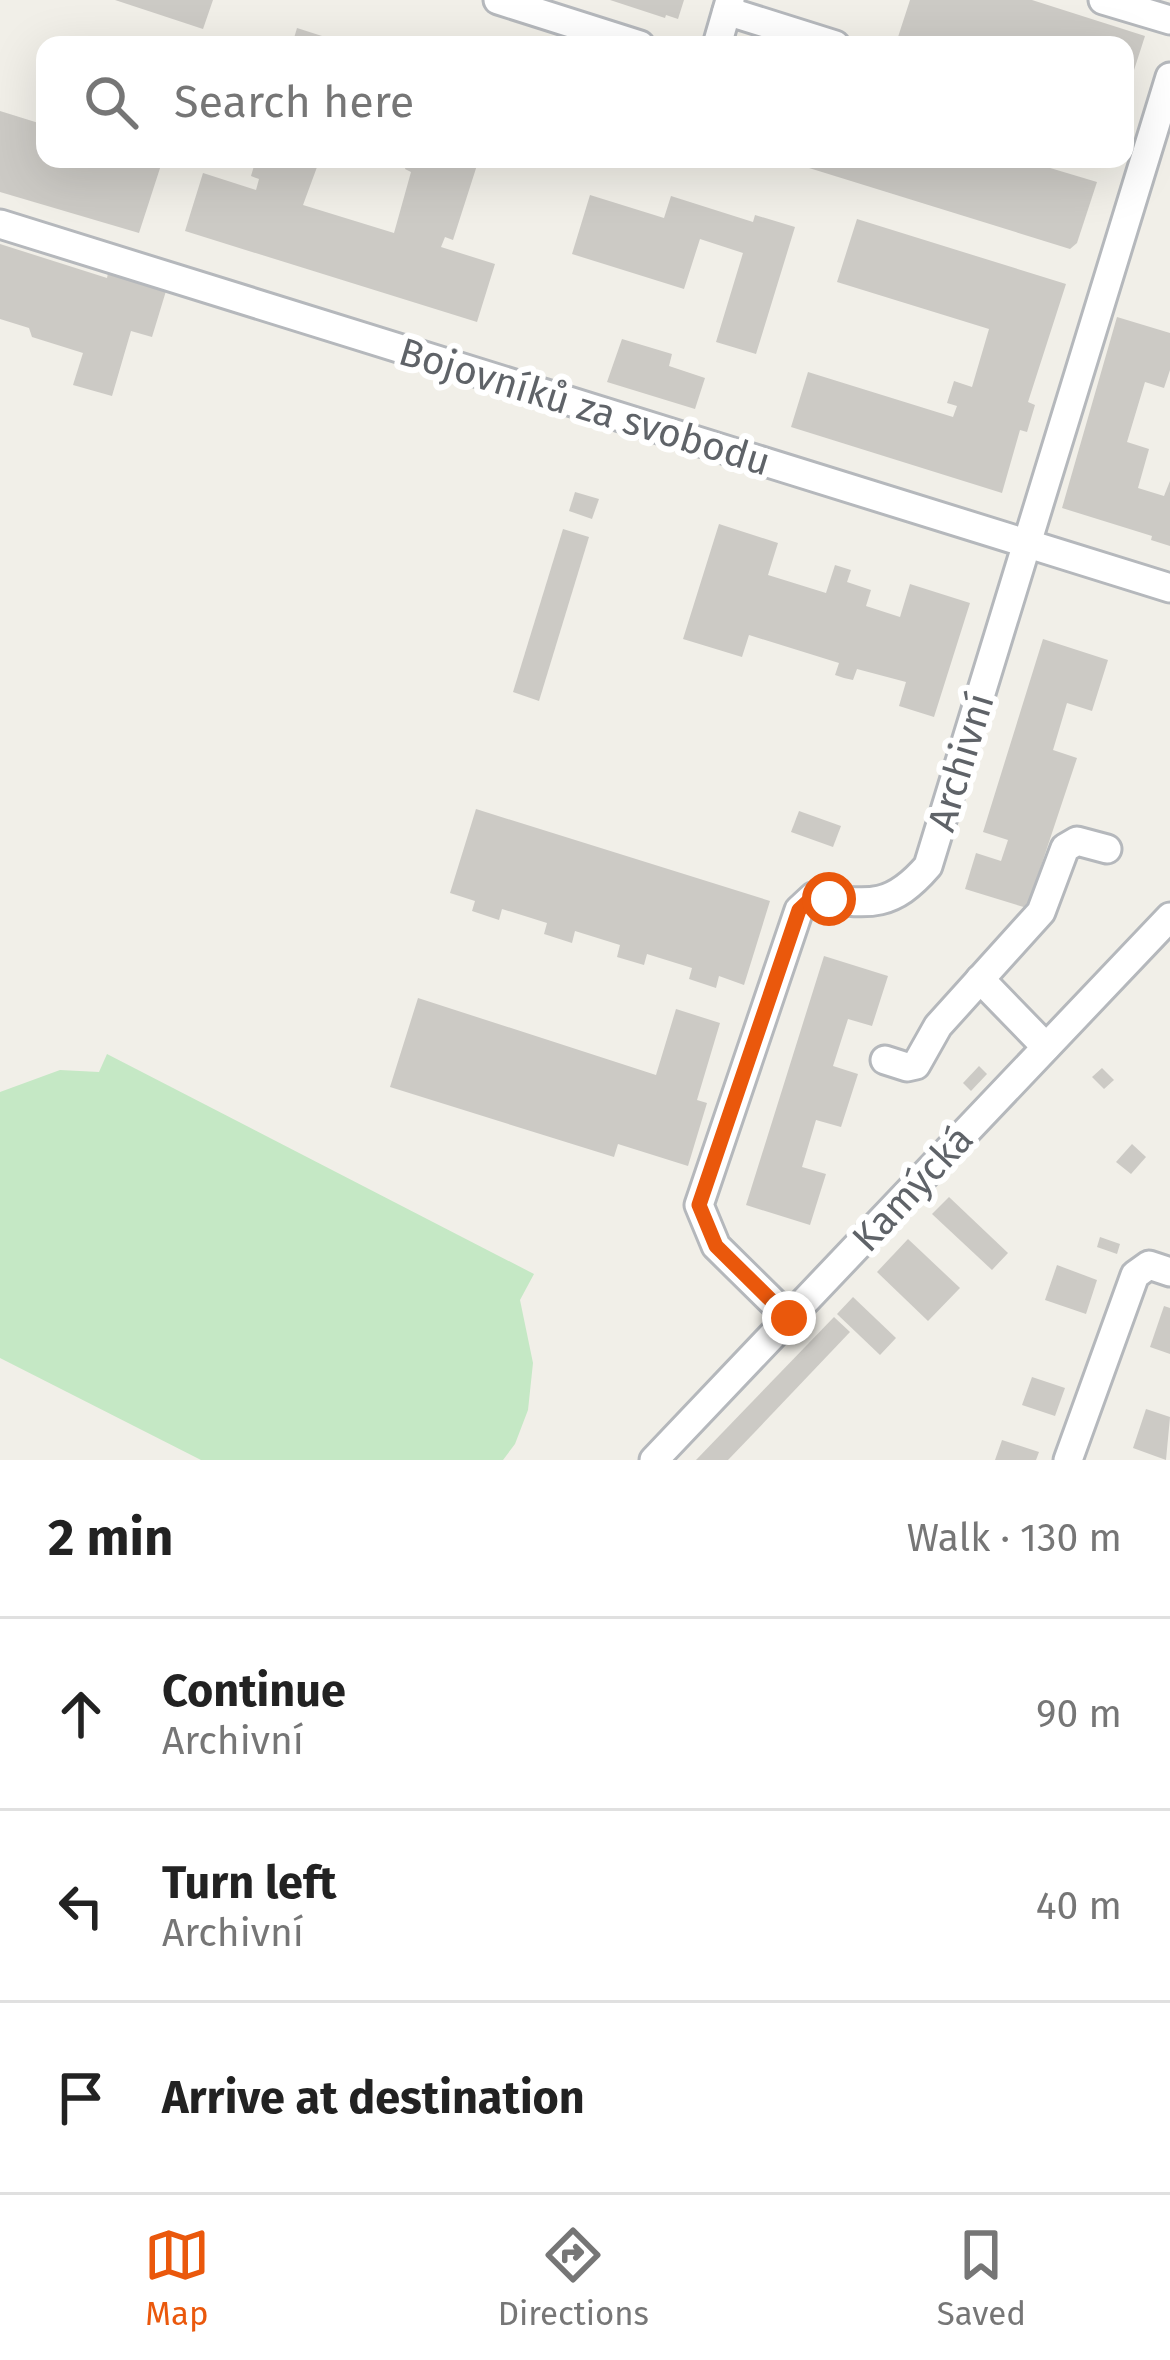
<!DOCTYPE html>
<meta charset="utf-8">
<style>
body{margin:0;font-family:"Fira Sans",sans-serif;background:#f6f6f6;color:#222}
.stop{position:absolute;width:36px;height:36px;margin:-27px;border:9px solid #ea580c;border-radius:50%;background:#fff}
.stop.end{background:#ea580c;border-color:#fff;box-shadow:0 3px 12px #0008}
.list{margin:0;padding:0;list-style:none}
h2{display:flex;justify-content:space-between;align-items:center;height:156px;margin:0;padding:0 48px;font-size:51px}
h2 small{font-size:39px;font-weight:400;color:#767676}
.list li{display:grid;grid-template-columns:78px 1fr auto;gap:36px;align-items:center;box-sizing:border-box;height:192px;padding:0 48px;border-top:3px solid #e0e0e0}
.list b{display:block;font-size:45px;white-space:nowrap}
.list p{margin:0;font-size:39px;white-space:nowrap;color:#767676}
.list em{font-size:39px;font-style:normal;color:#767676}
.icon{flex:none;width:66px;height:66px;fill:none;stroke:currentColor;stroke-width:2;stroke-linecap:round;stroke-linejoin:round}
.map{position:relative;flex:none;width:1170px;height:1460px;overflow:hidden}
.search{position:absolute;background:#fff;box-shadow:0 12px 48px #0002;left:36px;right:36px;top:36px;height:132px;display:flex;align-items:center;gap:30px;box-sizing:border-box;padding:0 42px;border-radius:24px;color:#767676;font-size:45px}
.sheet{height:732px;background:#fff}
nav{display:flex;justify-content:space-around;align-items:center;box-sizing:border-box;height:168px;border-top:3px solid #e0e0e0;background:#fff;font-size:33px;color:#767676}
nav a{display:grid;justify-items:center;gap:6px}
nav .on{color:#ea580c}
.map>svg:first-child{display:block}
.green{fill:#c5e8c5}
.building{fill:#cccac5}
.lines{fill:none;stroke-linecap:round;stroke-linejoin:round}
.minor-casing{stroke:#b5b8bc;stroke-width:33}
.minor{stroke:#fff;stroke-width:27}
.route{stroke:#ea580c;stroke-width:15}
.labels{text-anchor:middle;stroke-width:12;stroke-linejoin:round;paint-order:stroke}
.street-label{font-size:39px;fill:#5f6368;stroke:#fff}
</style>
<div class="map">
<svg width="1170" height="1460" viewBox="0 0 1170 1460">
<rect width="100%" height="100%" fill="#f1efe8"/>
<polygon class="green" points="107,1054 534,1274 520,1300 533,1363 528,1410 515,1444 503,1460 201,1460 0,1358 0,1092 60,1070 99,1072"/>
<g class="building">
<polygon points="115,0 213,0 203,29"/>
<polygon points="610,0 684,0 678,19 666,15 665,18"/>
<polygon points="910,0 1032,0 1145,36 1126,95 1125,45 923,45 898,37"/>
<polygon points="297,28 347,44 347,45 292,45"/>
<polygon points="0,111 45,125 45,159 162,162 139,233 0,192"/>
<polygon points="256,159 320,159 303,205 394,233 411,172 405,169 407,161 479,159 453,240 445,237 441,247 495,264 477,322 185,231 203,173 256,190 259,179 251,176"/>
<polygon points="780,159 1020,159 1097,182 1077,243 1070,249"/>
<polygon points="590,195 664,218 671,196 753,222 755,215 795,227 756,354 716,342 743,253 700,239 684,289 572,254"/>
<polygon points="857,219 1066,284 1028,402 1035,405 1027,432 1020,430 1002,493 791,427 808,372 953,417 957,406 947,403 954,381 972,387 989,329 837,282"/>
<polygon points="0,244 107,278 108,273 166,291 152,337 131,331 112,396 73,385 83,353 32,337 29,328 0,319"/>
<polygon points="1117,317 1170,333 1170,370 1164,388 1145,382 1127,442 1149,449 1138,488 1164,496 1170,481 1170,546 1151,540 1152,536 1062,508"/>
<polygon points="622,339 672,354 669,366 705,378 695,409 607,382"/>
<polygon points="575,492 599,499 592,519 569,511"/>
<polygon points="719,524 778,543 768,575 826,593 835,565 851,570 847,582 871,590 866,606 900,617 910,584 970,603 934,717 899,706 906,682 857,669 853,680 844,678 835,675 839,663 749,635 742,657 683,639"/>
<polygon points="563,529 589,537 539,701 513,692"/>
<polygon points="1043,639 1108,660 1092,711 1067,703 1053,750 1077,758 1027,908 965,889 976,853 1001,861 1008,840 983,832"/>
<polygon points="476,809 770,901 744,985 719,976 716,988 689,979 692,968 647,954 644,965 617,957 620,945 575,931 572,943 544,934 547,923 502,909 499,920 472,911 475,901 450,893"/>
<polygon points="799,811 841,826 833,847 791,832"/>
<polygon points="824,956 888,976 872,1026 848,1019 833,1066 858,1074 841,1127 816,1120 802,1167 826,1174 810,1225 746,1205"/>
<polygon points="418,998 656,1075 676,1009 720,1023 697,1100 707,1103 688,1166 618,1144 614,1157 390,1087"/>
<polygon points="979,1066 987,1074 971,1091 963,1083"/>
<polygon points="1102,1068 1114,1080 1104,1089 1092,1077"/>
<polygon points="1132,1144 1146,1157 1131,1174 1116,1162"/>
<polygon points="949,1197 1008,1253 992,1270 932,1214"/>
<polygon points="1100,1237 1120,1244 1117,1254 1097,1247"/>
<polygon points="908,1239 960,1288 928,1321 877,1272"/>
<polygon points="1057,1265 1097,1280 1086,1314 1045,1300"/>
<polygon points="853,1297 896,1338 880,1355 837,1314"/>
<polygon points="1164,1306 1170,1308 1170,1354 1150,1347"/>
<polygon points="834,1317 850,1332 754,1433 728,1460 696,1460"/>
<polygon points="1032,1377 1065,1388 1055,1416 1022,1405"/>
<polygon points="1146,1409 1170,1417 1166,1460 1133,1448"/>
<polygon points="1002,1440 1039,1452 1036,1460 995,1460"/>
</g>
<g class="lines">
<g class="minor-casing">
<g id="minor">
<polyline points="498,0 640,45"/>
<polyline points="1103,0 1170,20"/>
<polyline points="727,11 835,45"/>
<polyline points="717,45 730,0"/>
<polyline points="0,224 1170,588"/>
<polyline points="980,979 1046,1047"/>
<polyline points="885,1060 907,1067 916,1065 938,1026 1041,912 1065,848 1077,841 1107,849"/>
<path d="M 789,1318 L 716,1246 L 699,1205 L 799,910 L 813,897 C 868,904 890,910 928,866 L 1170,77"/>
<polyline points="654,1460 1170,917"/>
<polyline points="1068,1460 1135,1275 1149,1265 1170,1272"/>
</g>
</g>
<use href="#minor" class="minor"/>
</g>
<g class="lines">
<polyline class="route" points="789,1318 716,1246 699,1205 799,910 813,897 829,899"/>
</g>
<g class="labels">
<g class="street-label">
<text transform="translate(585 406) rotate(17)" y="14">Bojovníků za svobodu</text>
<text transform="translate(960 762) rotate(-73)" y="14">Archivní</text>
<text transform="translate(912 1188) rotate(-47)" y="14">Kamýcká</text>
</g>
</g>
</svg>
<div class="stop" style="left:829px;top:899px"></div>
<div class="stop end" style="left:789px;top:1318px"></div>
<div class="search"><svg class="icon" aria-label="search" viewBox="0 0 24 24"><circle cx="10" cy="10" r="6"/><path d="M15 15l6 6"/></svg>Search here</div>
</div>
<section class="sheet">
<h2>2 min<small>Walk · 130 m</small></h2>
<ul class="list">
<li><svg class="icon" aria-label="ahead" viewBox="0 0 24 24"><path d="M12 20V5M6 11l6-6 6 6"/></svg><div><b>Continue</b><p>Archivní</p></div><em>90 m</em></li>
<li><svg class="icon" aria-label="left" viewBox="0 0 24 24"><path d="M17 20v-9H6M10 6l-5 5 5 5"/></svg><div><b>Turn left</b><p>Archivní</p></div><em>40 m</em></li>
<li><svg class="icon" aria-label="arrive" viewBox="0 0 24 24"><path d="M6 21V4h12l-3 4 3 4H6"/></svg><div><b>Arrive at destination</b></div></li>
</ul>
</section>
<nav>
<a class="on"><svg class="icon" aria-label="map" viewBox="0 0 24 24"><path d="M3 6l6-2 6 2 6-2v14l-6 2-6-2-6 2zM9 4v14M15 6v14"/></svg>Map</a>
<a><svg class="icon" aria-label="directions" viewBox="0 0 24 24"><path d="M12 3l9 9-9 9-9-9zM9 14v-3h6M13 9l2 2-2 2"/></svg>Directions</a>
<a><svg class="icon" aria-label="saved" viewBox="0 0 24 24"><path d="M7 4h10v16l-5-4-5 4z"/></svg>Saved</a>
</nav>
